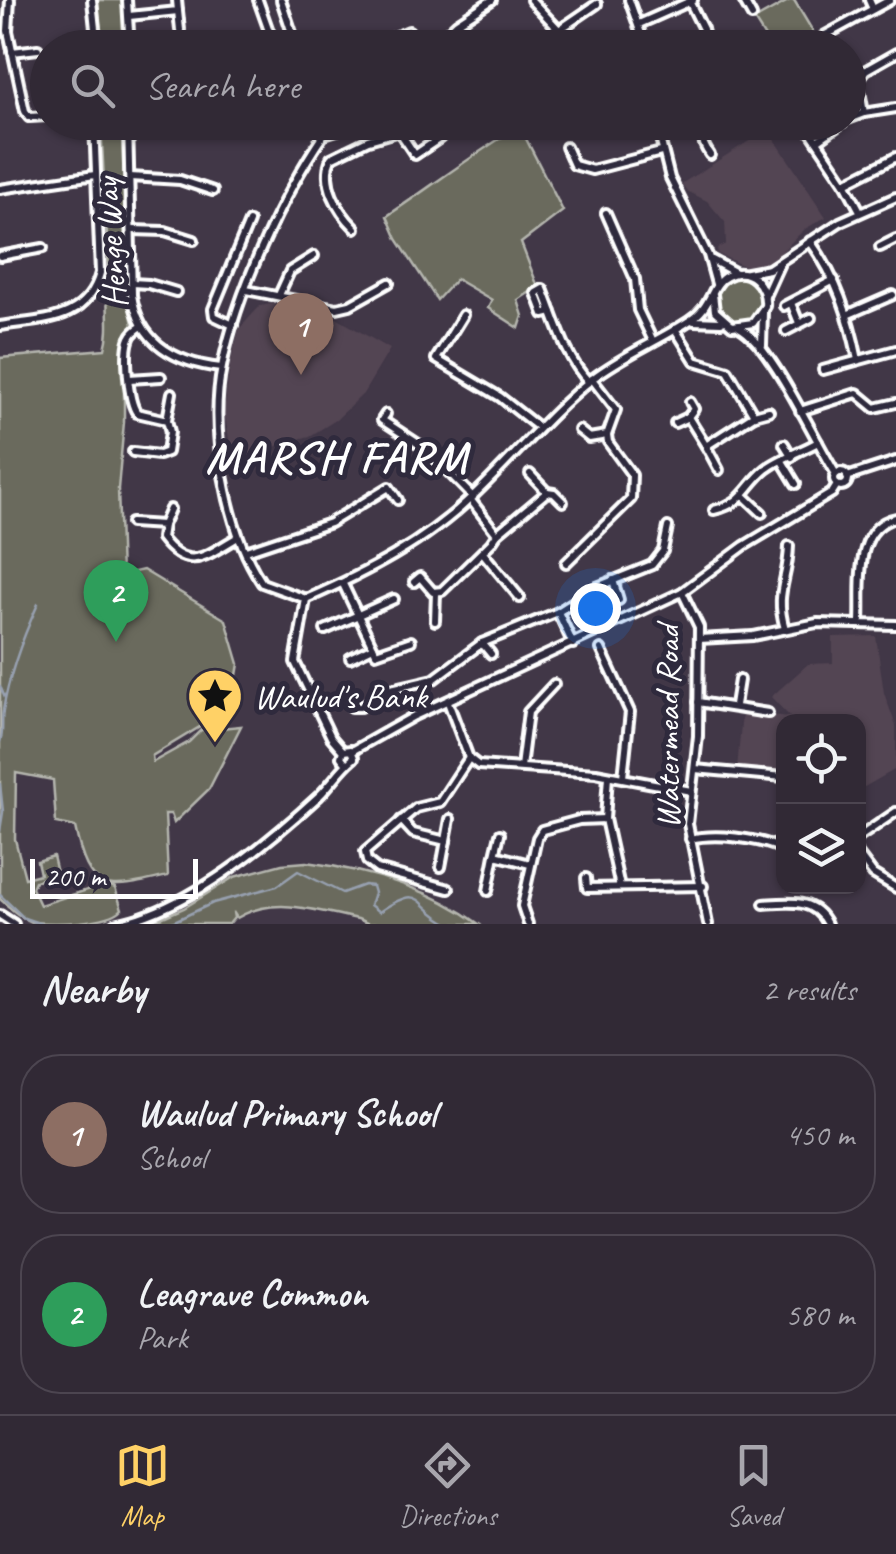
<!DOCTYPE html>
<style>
body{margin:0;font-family:Caveat,sans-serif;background:#39313d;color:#f1f3f6}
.controls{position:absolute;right:30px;bottom:30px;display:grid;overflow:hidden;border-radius:20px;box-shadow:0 2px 8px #0004}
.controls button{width:90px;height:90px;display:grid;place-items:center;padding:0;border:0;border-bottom:2px solid #4c4550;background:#312935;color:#f1f3f6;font:50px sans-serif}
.scale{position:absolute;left:30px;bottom:25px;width:168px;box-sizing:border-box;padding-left:10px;border:5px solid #fff;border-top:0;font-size:28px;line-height:35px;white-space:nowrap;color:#fff;-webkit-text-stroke:8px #2f2a3d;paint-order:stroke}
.you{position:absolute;left:595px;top:608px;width:35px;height:35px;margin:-25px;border:8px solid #fff;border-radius:50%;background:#1a73e8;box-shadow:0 0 0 15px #1a73e833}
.badge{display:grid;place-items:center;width:65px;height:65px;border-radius:50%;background:#ffd166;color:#fff;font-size:32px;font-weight:700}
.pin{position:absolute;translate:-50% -82px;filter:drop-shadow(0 2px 5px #0008)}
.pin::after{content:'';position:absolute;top:52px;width:35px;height:30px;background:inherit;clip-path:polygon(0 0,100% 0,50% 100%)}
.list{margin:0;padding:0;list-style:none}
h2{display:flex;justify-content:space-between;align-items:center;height:130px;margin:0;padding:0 40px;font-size:42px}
h2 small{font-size:32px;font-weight:400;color:#a8a6ad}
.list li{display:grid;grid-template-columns:65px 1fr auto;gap:30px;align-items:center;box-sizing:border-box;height:160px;margin:0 20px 20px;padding:0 20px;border:2px solid #4c4550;border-radius:40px}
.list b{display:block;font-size:38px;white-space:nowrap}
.list p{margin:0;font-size:32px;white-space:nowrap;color:#a8a6ad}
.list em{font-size:32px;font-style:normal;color:#a8a6ad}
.icon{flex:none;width:55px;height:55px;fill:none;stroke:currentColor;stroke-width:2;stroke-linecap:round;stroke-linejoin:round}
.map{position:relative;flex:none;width:896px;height:924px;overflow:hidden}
.search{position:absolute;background:#312935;box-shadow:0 2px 8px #0004;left:30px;right:30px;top:30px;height:110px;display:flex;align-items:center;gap:25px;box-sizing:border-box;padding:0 35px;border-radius:55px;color:#a8a6ad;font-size:38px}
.sheet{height:490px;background:#312935}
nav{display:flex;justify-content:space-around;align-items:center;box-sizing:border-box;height:140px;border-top:2px solid #4c4550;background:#312935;font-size:28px;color:#a8a6ad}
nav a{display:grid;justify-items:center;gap:5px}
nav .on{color:#ffd166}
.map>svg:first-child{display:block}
.built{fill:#524452}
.green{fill:#6a6b5d;stroke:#b4b5ae;stroke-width:2.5}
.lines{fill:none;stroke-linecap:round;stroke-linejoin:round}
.stream{stroke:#97a0b0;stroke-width:2.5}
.minor-casing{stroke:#fff;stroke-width:14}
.minor{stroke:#2f2a3d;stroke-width:6}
.labels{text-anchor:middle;stroke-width:10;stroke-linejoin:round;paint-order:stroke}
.street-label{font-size:35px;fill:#fff;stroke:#2f2a3d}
.poi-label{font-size:35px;fill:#fff;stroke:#2f2a3d;text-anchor:start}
.district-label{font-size:45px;font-weight:bold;letter-spacing:2.5px;fill:#fff;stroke:#2f2a3d}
</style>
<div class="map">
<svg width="896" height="924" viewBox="0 0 896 924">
<rect width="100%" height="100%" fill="#413747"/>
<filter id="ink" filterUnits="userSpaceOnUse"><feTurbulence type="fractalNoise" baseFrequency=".01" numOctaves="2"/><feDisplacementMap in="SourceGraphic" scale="20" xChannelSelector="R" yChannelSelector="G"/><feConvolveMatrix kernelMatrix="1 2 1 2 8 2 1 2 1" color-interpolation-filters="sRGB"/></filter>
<g filter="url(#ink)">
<g class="built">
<polygon points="768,129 826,217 805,229 771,262 744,266 718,254 717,248 726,244 725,222 707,201 687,191 681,184"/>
<polygon points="286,301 321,309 390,349 363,394 336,420 310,436 283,443 247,460 230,444 224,412 230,364 239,329 260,306"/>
<polygon points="876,636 884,693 896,726 896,769 859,790 858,722 795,721 784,722 783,774 737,769 742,712 790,717 771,697 808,664 833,663 833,637"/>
</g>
<g class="green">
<polygon points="96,0 122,0 125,47 104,47"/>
<polygon points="790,0 794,0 821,45 828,41 832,47 771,47 754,20"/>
<path d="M 101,123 L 122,123 L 127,293 L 133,325 L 124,340 L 124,422 L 118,489 L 121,575 L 143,570 L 226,620 L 239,664 L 231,708 L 152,756 L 153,762 L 189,742 L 201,730 L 241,726 L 209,789 L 174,823 L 171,814 L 165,814 L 168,876 C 105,891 89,895 75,827 L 56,823 L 53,780 L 16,773 L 15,839 L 25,878 L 40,874 L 37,861 L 53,856 L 57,873 L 35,881 L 32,888 L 40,905 L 106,884 L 115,888 L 122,909 C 109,924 53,924 32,922 C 19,917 10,908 0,899 L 0,358 L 105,349 C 112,326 104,301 109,276 Z"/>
<path d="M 515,129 L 523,133 L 563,211 L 521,243 L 538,287 L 518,300 L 523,316 L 519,328 L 488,308 L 492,300 L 456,279 L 437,300 L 397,239 L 387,216 C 430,187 471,156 515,129 Z"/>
<circle cx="740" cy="299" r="22"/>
<path d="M 306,862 C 367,870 429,887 479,924 L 369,924 L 358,919 C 317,911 274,895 237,918 L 233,912 L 234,918 L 229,924 L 147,924 L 184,908 L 234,877 L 282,864 Z"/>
</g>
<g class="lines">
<g class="stream">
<polyline points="0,686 5,698"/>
<path d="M 0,742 C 4,731 1,722 3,711 C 9,673 22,639 38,604"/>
<polyline points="0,784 3,812 0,831"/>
<polyline points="0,895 24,918 42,924"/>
<path d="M 168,924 L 213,903 L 277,886 L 298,871 L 342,893 L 364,885 L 372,886 L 374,893 L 370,905 L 379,912 C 425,881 413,906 450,924"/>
</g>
<g class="minor-casing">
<g id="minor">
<polyline points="10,0 8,31 25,111 29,117 48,116"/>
<polyline points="92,0 97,48"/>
<polyline points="127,0 130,48"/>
<polyline points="258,0 275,48"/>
<polyline points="281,0 297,48"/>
<polyline points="531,0 559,30 597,4"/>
<polyline points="629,0 646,48"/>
<polyline points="743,0 752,16"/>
<polyline points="869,0 873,9"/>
<polyline points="690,3 703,29 707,48"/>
<polyline points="178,11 180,30"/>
<polyline points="129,16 178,11 177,0"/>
<polyline points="639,24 693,0"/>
<polyline points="824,36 890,0"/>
<polyline points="369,48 409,31"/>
<polyline points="431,48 457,23 492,0"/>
<polyline points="12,52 38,49"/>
<polyline points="864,113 858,80 866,70 896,53"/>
<polyline points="848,119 864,113 896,108"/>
<path d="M 128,122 L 132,295 C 139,343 176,363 221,368"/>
<polyline points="314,122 324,134"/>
<polyline points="393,122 415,155 440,138"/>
<polyline points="656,122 670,178 708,255 716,284"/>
<path d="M 709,122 C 699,133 702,144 710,155"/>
<polyline points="804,122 845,183 860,211"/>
<polyline points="128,123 234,125"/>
<polyline points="324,134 362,122"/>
<polyline points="817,141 843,122"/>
<polyline points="566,147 574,165 592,170 661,152"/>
<polyline points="130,177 180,180 213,191"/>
<polyline points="845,183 896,157"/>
<polyline points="0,189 95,175"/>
<polyline points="606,213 635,279 638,310 652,339"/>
<path d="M 355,228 C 337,210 321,183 331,158 L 368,140 L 399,131"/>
<polyline points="132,230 165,231 194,240"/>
<path d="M 810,241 C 837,278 849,316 858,360"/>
<polyline points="880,247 896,239"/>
<polyline points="0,256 43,248"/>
<polyline points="712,260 736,273"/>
<polyline points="747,273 769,269 840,222 896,197"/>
<polyline points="132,283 149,284 176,292"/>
<polyline points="246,290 337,308 350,305 389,283"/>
<polyline points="279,295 290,271 314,256"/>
<polyline points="765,296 780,263"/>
<polyline points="791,303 799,323"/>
<polyline points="784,306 834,280"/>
<path d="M 552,312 L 544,314 L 536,293 L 543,289 C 556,321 565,357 589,382"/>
<polyline points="849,314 893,295"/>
<polyline points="463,315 436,359 500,397 538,427"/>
<polyline points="694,321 721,322"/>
<polyline points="233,325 214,316 213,309 249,222"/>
<path d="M 0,326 C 43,319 87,322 100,273 L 94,122"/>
<path d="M 739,327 C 771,343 814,439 836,474"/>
<polyline points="675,329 695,361 728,371 754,415 706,446 688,417"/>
<polyline points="786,331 811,318"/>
<polyline points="762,345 763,312"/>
<polyline points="823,370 896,350"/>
<polyline points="129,379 161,377"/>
<polyline points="800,411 857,393 875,408 896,403"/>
<polyline points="386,414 382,420 426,449 473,497"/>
<polyline points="754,415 769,411"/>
<polyline points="167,420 172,393"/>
<polyline points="675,423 688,417 694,409 690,402"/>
<polyline points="579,430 589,438 607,435"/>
<polyline points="784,444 792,457"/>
<polyline points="706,446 719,470"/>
<path d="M 133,452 L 159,455 L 167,452 L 170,432 L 167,420 L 137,413 C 128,401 124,351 130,338 C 132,333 137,329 142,326"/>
<polyline points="782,461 796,484"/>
<circle cx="841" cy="479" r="7"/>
<polyline points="847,477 896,461"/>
<polyline points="547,492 554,493 563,502"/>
<polyline points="744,496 762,513"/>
<path d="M 714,510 C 745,503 745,486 766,469 C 780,458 802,451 818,442"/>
<path d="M 131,523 L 163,525 L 161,538 C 188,574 207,555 238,537"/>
<polyline points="163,525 170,509"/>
<polyline points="497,534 547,492 530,474"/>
<polyline points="246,551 330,523 389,487 398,500"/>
<polyline points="483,553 520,598"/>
<polyline points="566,563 631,499 632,475 608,442 607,435 616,410 592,379"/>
<polyline points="613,580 619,600"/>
<polyline points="414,582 420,577 433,592 442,591 491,543 497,534 470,499"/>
<polyline points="343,584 376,653 411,641"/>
<polyline points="682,592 699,627 698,736 688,824 708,924"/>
<path d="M 306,599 C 366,573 426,542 473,496 C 514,457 549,414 592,379 C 623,355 657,342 689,321 C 713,307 710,284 727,276 C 749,265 767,285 765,306 L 753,323 L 732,326 L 715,311 L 713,294"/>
<path d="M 306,599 L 262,583 C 226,530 209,429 222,367 C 236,293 282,196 324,134"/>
<polyline points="306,599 295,662 331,737 343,751 341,757 345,762"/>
<polyline points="558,612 597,587 652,565 663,551 668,527"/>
<polyline points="435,621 436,593"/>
<path d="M 860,622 C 862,588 852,527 896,518"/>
<path d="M 785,629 C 774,592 788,582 789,546"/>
<polyline points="325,630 394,599"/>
<polyline points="699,639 753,636 817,623 896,625"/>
<polyline points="482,643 491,654"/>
<polyline points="601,649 630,712 623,777"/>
<polyline points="350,658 373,647"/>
<polyline points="448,702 469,758 478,765 596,773 691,791"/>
<polyline points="698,702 768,713"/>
<polyline points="735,705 739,680"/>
<polyline points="352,707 360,707 391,689 434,679 482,643 558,612 573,644"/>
<polyline points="352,751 414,716 682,592 744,546 832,493 837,485"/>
<polyline points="521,767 528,712 554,684"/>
<polyline points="695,769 784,777"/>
<polyline points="608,776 605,819 620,887"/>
<polyline points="401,820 413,833 446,841"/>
<polyline points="500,834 495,855 530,864"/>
<polyline points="858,838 896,812"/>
<path d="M 690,839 C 716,833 756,838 780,848"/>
<polyline points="858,854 873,874 896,888"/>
<polyline points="441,867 450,819"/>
<polyline points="586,878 587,888 703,886"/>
<polyline points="449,889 377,869 367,861 365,852 416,808 440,802 469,758"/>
<polyline points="488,891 495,855"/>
<path d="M 764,904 C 790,902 814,898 827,924"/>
<polyline points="0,915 14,924"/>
<path d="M 115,924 C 186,911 267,844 319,796 C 332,783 342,767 354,758 L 351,750 L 343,751"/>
<polyline points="528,924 522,906 537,838 542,830 579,820 605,819"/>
</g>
</g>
<use href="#minor" class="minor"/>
</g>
</g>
<defs>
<g id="sight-pin" transform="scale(2.875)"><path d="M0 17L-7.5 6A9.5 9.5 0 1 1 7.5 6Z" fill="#ffd166" stroke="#2f2a3d"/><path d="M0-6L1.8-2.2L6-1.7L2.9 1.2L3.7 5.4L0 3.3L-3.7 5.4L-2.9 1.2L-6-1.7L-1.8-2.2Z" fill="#111"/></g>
</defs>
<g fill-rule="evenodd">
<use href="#sight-pin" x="215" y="696"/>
</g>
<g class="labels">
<g class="street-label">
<text transform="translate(110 243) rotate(-94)" y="12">Henge Way</text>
<text transform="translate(667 727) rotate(-90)" y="12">Watermead Road</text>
</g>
<g class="poi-label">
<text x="254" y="708">Waulud's Bank</text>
</g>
<g class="district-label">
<text x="337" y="472">MARSH FARM</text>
</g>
</g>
</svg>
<div class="controls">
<button><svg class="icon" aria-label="locate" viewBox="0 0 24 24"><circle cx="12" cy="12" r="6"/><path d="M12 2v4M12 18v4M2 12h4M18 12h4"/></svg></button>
<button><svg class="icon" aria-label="layers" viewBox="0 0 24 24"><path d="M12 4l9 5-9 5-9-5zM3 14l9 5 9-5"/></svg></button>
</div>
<div class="scale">200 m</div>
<div class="you"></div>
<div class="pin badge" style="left:301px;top:375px;background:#8d6e63">1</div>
<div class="pin badge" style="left:116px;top:642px;background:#2e9e5b">2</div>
<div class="search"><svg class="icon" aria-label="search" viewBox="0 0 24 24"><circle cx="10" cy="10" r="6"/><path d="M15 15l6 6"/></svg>Search here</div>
</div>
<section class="sheet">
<h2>Nearby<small>2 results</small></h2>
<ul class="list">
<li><span class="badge" style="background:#8d6e63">1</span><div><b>Waulud Primary School</b><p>School</p></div><em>450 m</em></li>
<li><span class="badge" style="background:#2e9e5b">2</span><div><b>Leagrave Common</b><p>Park</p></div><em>580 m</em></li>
</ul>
</section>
<nav>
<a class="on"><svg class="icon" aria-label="map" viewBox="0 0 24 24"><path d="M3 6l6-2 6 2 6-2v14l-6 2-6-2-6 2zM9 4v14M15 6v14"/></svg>Map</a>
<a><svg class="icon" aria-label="directions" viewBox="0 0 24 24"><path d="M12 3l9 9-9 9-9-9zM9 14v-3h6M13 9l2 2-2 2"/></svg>Directions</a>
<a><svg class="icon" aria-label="saved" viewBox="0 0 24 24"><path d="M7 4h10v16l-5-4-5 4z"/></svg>Saved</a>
</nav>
